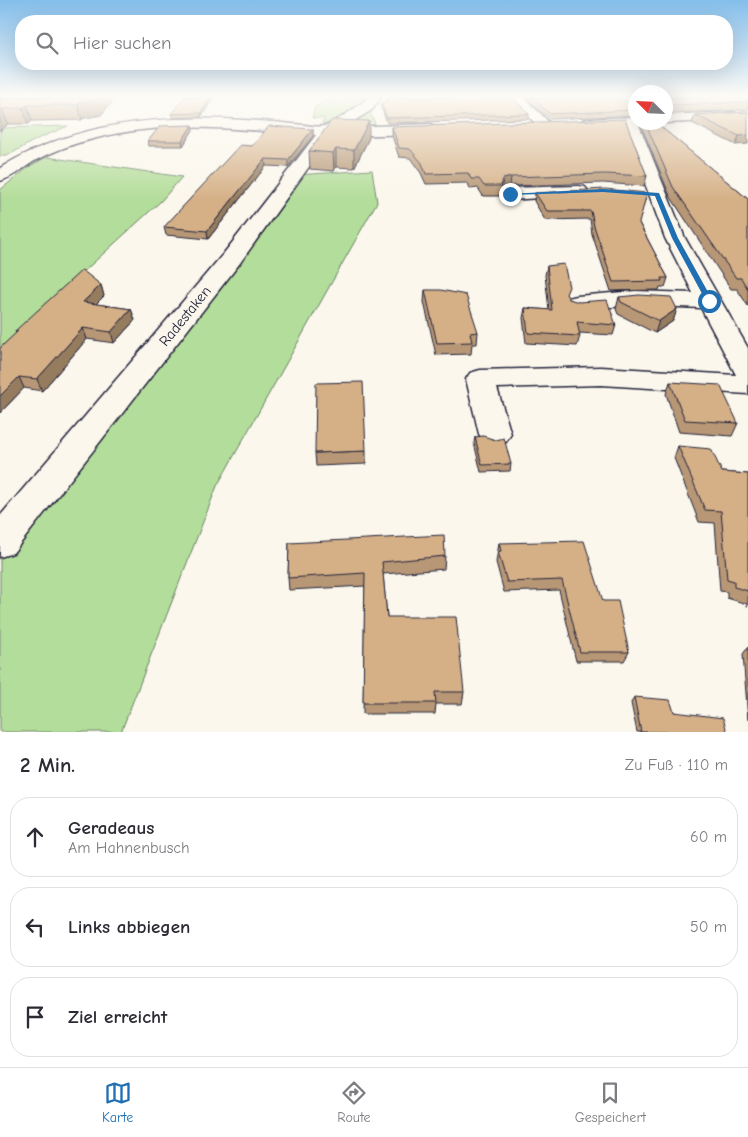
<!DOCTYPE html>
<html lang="de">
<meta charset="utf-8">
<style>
body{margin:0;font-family:"Comic Neue",sans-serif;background:#f7f7f7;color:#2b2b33}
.compass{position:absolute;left:628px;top:85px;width:45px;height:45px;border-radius:50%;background:#fff;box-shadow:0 5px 20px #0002;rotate:294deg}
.stop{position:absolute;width:15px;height:15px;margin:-11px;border:4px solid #1f6fb2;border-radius:50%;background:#fff}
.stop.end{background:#1f6fb2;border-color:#fff;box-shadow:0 1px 5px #0008}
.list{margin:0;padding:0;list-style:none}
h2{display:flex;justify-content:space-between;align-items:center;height:65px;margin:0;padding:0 20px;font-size:21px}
h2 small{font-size:16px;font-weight:400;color:#7c7c81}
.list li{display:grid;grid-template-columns:32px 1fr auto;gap:15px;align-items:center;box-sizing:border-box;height:80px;margin:0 10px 10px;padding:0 10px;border:1px solid #e1e1e2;border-radius:20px}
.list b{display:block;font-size:19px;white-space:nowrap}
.list p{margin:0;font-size:16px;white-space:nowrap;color:#7c7c81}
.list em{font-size:16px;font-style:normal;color:#7c7c81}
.icon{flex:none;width:28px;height:28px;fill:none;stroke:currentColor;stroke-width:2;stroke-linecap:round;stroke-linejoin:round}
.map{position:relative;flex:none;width:748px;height:732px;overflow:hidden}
.search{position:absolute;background:#fff;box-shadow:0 5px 20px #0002;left:15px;right:15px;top:15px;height:55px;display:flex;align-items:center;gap:12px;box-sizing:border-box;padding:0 18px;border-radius:20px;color:#7c7c81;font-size:19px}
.sheet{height:335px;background:#fff}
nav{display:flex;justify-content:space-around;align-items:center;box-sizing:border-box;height:70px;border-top:1px solid #e1e1e2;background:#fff;font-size:14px;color:#7c7c81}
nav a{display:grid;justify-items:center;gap:2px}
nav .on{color:#1f6fb2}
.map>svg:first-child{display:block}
.green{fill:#b3dd9a;stroke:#6a806a}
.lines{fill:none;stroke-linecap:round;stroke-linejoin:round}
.minor-casing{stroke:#22223b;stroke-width:3}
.minor{fill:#fbf7ec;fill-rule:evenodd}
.wall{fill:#b79774;stroke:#22223b}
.shaded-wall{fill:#957b5e;stroke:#22223b}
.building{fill:#d5b087;stroke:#22223b}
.route{fill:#1f6fb2}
.labels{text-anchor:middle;stroke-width:4;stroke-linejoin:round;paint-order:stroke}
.street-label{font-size:15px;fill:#22223b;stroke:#fbf7ec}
</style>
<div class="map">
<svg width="748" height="732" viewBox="0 0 748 732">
<rect width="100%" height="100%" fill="#fbf7ec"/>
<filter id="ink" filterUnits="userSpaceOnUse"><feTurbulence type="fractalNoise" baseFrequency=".02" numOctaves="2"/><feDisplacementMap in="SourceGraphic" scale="10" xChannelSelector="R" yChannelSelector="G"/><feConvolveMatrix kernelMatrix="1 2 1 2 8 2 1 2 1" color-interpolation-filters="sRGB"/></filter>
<g filter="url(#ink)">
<g class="green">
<polygon points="332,97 384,97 370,112 376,126 322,124 324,118 312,118 315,107"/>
<polygon points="68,126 37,139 7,156 0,156 0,128"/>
<polygon points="47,157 182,177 161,201 0,348 0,190 30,166"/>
<polygon points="372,170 377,202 217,486 121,732 0,732 0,542 295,175"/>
</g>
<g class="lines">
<g class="minor-casing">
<g id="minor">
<path d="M 368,97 L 381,97 L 372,110 L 344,127 L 430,124 L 435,126 L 438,129 L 435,132 L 430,134 L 331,136 L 240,263 L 13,553 L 0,557 L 0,516 L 224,253 L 316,135 C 242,130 166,119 93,139 C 72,144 51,152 33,162 C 22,169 12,178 0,181 L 0,168 C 74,122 159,115 244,120 C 265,121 285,123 305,125 C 310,126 318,127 324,126 C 333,124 362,104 368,97 Z"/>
<polygon points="509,97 523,97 551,124 549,127 539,127"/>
<polygon points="731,112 736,113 738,116 736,119 731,120 666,123 663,122 666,122 666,115"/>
<polygon points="636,117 636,122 642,122 639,125 685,238 748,348 748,394 601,385 497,388 511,434 506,442 495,445 484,442 479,434 466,379 470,373 480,370 601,367 736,375 701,308 635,305 577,310 568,308 565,303 568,298 577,296 635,291 693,293 665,238 624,126 588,127 583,126 581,123 583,120 588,119"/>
<polygon points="579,186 585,187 588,191 585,195 510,200 503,198 501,194 503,190 510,188"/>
</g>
</g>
<use href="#minor" class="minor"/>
</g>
<g class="wall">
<polygon points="0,97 116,97 101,115 84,118 82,120 32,121 28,124 8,124 0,131"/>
<polygon points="185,97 214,97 201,117 172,118 171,114"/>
<polygon points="525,97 620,97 636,110 636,112 635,115 550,119"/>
<polygon points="666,97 748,97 748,110 671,113 666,110"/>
<polygon points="386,98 529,114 529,119 387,123 381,107 381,103 386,102"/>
<polygon points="748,112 736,145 692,123 695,115"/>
<polygon points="642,122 655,122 748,199 748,306 737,289 731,289 670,196 641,125"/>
<polygon points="192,125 193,130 183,146 149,146 148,141"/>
<polygon points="392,127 647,176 644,186 603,183 510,186 501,189 500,196 483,196 478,188 470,189 468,183 426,184 421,173 410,158 399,157 392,136"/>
<polygon points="313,129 313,136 288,167 266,166 208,239 166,235 164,227 252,146"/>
<polygon points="369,138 354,168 336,167 334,171 310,169 309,151"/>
<polygon points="535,193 639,223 668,278 665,287 660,287 659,290 611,291 592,234 590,219 545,220 534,201"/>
<polygon points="547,266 569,299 616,325 613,335 579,333 580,336 577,346 526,343 523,318 525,308 549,310 545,275"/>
<polygon points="101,285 104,296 96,304 131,309 135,320 114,343 87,339 42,391 24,388 0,413 16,333 15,331"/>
<polygon points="425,290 478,332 477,344 472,344 471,354 436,355 424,302"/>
<polygon points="619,297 677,309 673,321 655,333 618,314 616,309"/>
<polygon points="670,382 738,423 732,436 679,432 666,394"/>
<polygon points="475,437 511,464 510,471 481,472 474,443"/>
<polygon points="678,446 722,472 748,474 748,606 747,606 747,604 727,598 727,592 720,591 715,523 699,522 674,458"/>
<polygon points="366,451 366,464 316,466 315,453"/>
<polygon points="289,543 445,556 444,569 383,574 387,617 464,692 462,704 436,704 435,714 363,714 365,586 289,590 288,578"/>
<polygon points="499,543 603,601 629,652 624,661 576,661 559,590 504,592 496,562"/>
<polygon points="748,647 748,720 743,654"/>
<polygon points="634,697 674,712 727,732 637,732 631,703"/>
</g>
<g class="shaded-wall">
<polygon points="0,97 8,97 0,104"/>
<polygon points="99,97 116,97 101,115 84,118 82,120 78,105 80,102"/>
<polygon points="211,97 214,97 201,117 201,113"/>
<polygon points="27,105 32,121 28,124 23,108"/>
<polygon points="2,109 8,124 0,131 0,110"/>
<polygon points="369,121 369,138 354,168 354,150"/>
<polygon points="192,125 193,130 183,146 182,141"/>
<polygon points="313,129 313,136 288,167 288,160"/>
<polygon points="748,135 748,144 736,145 739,136"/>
<polygon points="336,149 336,167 334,171 333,153"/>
<polygon points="265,159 266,166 208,239 207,231"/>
<polygon points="511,177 510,186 501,189 500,196 503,179"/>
<polygon points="101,285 104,296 87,313 83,302"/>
<polygon points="131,309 135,320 114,343 111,332"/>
<polygon points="677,309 673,321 655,333 659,321"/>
<polygon points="83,328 87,339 42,391 37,379"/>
<polygon points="19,377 24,388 0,413 0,396"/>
</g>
<g class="building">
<polygon points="7,97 99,97 97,100 80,102 78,105 27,105 23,108 2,109 0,110 0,101 5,99"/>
<polygon points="185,97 211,97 201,113 171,114"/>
<polygon points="393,97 512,97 529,114 387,118 381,103 387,102 386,98"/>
<polygon points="531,97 620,97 636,110 550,114"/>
<polygon points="666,97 748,97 748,102 674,105 666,101"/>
<polygon points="748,112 748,135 739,136 695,115"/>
<polygon points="625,119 647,176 605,174 511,177 503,179 501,186 484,186 479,179 471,179 468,173 426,174 422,163 410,149 399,148 392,127"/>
<polygon points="332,120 369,121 354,150 336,149 333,153 309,151"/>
<polygon points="645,122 655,122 748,199 748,289 741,278 736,278 673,187"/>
<polygon points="192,125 182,141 148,141 160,126"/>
<polygon points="269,126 313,129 288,160 265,159 207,231 164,227 240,145 252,146"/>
<polygon points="605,189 647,193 639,223 668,278 661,278 662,281 613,282 594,226 591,211 547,211 535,193"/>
<polygon points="564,264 569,287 566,294 569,299 579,302 607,300 616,325 577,322 580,336 528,333 525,308 552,310 547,266"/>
<polygon points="82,270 101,285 83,302 131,309 111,332 83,328 37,379 19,377 0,396 0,348 18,331 15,331"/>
<polygon points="425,290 441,290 466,295 478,332 470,333 472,342 437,343"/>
<polygon points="639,295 671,297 677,309 659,321 621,302 619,297"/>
<polygon points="363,382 366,451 315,453 316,383"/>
<polygon points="670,382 720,385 738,423 685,420"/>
<polygon points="483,436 496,440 504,438 511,464 482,465 475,437"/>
<polygon points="678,446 711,449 722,472 748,474 748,591 734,587 734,581 727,579 721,511 705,510"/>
<polygon points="444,535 445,556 382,562 387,617 456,617 464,692 435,692 436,703 363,703 365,573 288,578 289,543"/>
<polygon points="584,541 603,601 618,601 629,652 580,652 562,580 507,582 498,552 501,551 499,543"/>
<polygon points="634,697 670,700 674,712 723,718 727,732 641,732"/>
</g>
</g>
<linearGradient id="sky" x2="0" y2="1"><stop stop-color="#84beeb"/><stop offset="0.48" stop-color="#fdfbf6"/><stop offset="1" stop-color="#fdfbf6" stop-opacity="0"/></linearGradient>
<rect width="748" height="200" fill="url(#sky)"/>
<polygon class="route" points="603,189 659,193 678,238 713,301 712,302 706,301 672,238 655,196 603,192 510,195 508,194"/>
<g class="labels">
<g class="street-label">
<text transform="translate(185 316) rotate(-51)" y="5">Radestaken</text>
</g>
</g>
</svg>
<svg class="compass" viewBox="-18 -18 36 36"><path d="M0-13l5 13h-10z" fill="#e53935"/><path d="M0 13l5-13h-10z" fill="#7c7c81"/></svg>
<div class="stop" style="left:709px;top:301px"></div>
<div class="stop end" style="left:510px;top:194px"></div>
<div class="search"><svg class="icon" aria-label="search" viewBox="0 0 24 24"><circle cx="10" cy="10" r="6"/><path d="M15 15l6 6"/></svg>Hier suchen</div>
</div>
<section class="sheet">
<h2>2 Min.<small>Zu Fuß · 110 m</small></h2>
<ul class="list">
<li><svg class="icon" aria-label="ahead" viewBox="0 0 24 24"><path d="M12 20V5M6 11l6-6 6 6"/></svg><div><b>Geradeaus</b><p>Am Hahnenbusch</p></div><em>60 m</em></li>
<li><svg class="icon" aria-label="left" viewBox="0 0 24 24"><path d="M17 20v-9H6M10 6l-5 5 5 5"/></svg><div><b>Links abbiegen</b></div><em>50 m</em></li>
<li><svg class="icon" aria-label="arrive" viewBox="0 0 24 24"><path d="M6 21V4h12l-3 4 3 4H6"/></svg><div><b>Ziel erreicht</b></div></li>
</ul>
</section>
<nav>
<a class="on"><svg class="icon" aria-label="map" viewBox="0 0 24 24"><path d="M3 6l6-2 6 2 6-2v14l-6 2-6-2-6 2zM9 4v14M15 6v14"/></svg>Karte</a>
<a><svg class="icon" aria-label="directions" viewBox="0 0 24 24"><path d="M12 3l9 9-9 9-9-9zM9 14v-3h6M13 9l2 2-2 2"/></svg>Route</a>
<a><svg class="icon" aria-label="saved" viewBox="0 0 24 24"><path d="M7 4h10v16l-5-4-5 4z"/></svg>Gespeichert</a>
</nav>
